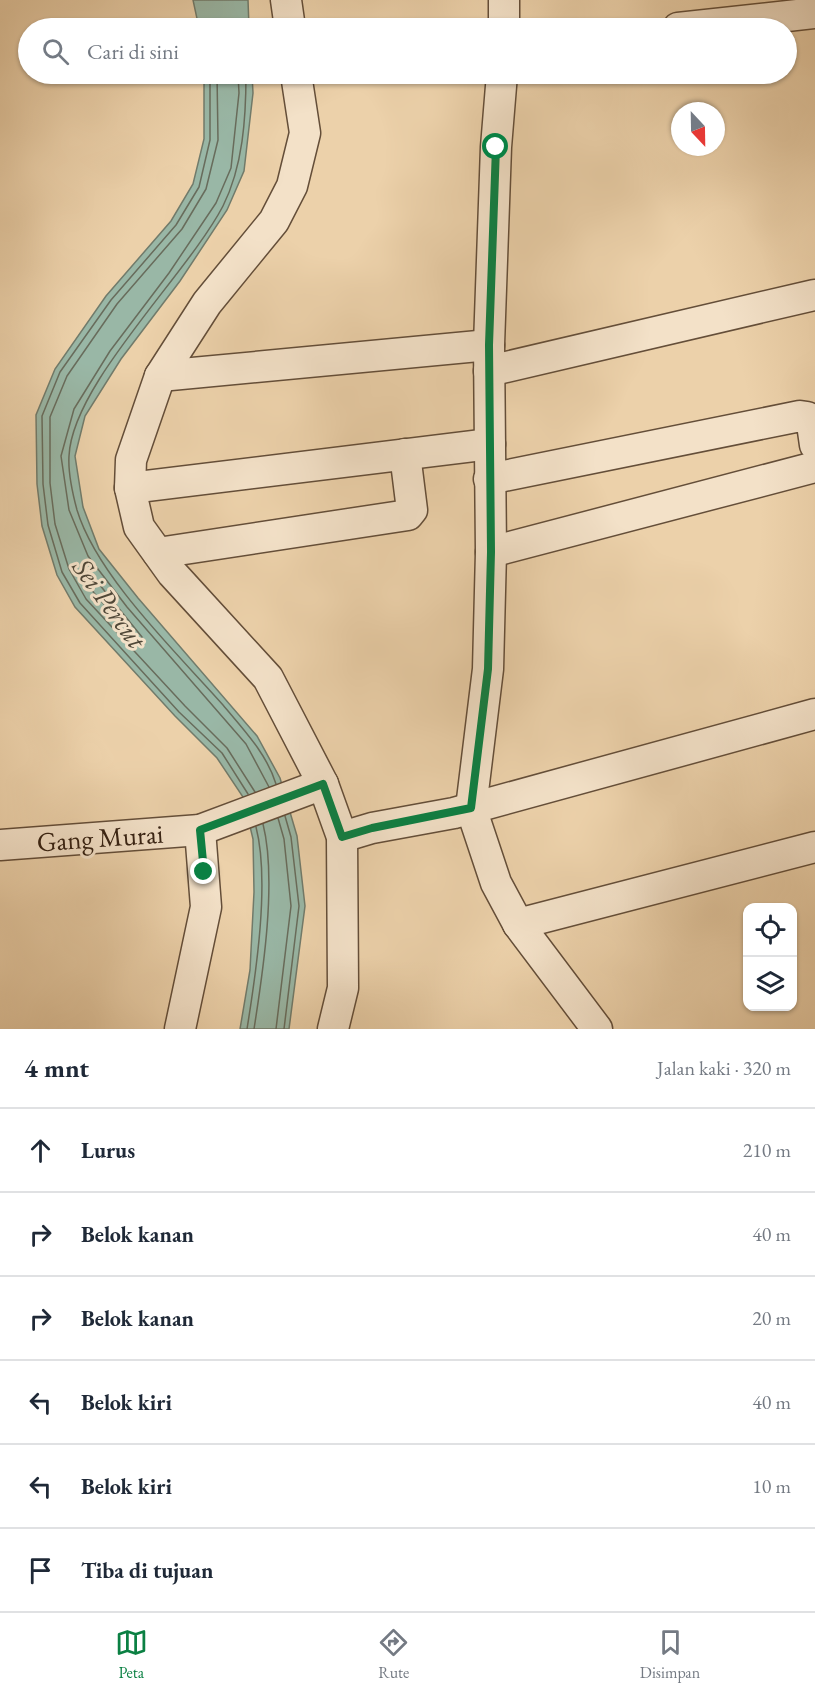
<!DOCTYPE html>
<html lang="id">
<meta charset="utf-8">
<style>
body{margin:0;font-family:"EB Garamond",serif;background:#f2f2f3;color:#1f2937}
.controls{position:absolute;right:18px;bottom:18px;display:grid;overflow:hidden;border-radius:12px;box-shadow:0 2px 4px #0004}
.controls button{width:54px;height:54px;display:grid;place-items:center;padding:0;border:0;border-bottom:2px solid #e0e1e3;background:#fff;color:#1f2937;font:30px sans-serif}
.compass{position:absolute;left:671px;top:102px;width:54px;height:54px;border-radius:50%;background:#fff;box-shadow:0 2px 4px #0004;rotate:158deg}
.stop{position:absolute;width:18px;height:18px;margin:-14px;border:4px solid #0b8043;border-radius:50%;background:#fff}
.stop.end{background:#0b8043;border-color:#fff;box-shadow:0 2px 6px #0008}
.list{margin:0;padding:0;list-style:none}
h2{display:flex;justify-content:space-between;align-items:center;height:78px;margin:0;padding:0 24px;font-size:26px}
h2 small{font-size:20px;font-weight:400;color:#747a83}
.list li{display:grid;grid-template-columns:39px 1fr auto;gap:18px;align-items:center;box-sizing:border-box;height:84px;padding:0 24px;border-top:2px solid #e0e1e3}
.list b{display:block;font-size:22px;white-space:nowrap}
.list em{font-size:20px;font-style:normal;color:#747a83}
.icon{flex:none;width:33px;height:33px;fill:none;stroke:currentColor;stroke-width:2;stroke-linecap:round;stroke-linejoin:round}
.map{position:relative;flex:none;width:815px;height:1029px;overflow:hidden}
.search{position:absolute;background:#fff;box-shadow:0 2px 4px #0004;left:18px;right:18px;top:18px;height:66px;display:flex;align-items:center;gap:15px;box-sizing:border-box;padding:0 21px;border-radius:33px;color:#747a83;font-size:22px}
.sheet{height:582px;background:#fff}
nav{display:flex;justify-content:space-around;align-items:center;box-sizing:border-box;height:84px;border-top:2px solid #e0e1e3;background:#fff;font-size:16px;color:#747a83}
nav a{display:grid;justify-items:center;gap:3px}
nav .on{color:#0b8043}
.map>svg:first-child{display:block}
.water{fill:#99b7a6;stroke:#717b6b;stroke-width:1.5}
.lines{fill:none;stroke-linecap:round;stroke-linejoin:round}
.shore{stroke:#686c5c;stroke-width:1.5}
.minor-casing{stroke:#644e39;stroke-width:33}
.minor{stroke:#f3e1c8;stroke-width:30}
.route{stroke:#0b8043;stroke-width:8}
.labels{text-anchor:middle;stroke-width:6;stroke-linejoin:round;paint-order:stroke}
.street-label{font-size:27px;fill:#362213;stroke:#f3e1c8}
.water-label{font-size:28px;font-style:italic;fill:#4f4738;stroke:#f3e1c8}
</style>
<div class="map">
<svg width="815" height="1029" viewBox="0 0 815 1029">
<rect width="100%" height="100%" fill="#ecd1aa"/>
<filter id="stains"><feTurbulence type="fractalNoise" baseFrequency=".00333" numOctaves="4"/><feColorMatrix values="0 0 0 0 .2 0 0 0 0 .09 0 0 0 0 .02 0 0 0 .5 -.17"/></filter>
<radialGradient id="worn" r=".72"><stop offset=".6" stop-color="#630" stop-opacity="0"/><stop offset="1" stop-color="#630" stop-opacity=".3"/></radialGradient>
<g class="water">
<polygon points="193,0 248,0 249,28 199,28"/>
<polygon points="204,74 252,74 253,93 244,171 227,210 180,281 121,359 85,416 75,456 83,507 99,549 138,598 257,736 280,778 297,836 305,906 289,1029 240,1029 250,970 254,892 253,839 243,797 217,758 175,716 75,607 57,575 42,526 37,484 36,415 55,369 106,296 171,221 193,184 204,139"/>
</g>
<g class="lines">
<g class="shore">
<polyline points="210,74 210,140 199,187 176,225 111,300 60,372 42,416 43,484 48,525 62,572 80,603 179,712 222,753 248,794"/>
<polyline points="217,74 218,140 206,189 182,229 117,304 67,376 50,417 50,483 55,524 69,569 86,599 185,706 227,748 255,792"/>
<polyline points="238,74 239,93 231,168 216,203 169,273 110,351 74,409 61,456 69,510 88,556 127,607 246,744 269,787"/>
<path d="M 246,74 C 246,118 243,166 223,206 C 187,275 72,384 69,456 C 68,471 73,495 77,510 C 97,576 176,652 223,705 C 243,729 267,754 276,784"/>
<polygon points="81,567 86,568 142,637 141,641 137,641 94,593 80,571"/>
<path d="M 247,1029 C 256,973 270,881 256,827"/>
<path d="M 254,1029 C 263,972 277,880 263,824"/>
<polyline points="276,1029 291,906 284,839 278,818"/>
<polyline points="284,1029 299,906 291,837 285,816"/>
</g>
<g class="minor-casing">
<g id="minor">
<polyline points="286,0 290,28"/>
<polyline points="504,28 504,0"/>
<polyline points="678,28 815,13"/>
<polyline points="296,74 305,133 292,186 274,221 207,303 160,376 131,460 130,488 139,527 172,573 268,678 323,784 342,837 343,988 333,1029"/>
<polyline points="502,74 496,147 489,345 491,552 488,669 471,808 496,883 518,924 597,1029"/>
<polyline points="489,371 814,295"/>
<polyline points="160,376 489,345"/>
<polyline points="489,479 800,416 807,417 812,424 815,445"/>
<polyline points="130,488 490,444"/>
<polyline points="491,552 815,467"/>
<polyline points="158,553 408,515 412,510 405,454"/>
<polyline points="342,837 372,828 454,813 815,714"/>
<polyline points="0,845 200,830 323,784"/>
<polyline points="518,924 815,847"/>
<polyline points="180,1029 206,907 200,830"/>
</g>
</g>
<use href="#minor" class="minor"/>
</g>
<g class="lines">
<polyline class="route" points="204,872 200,830 323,784 342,837 372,828 471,808 488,669 491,552 489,345 496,147"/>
</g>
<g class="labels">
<g class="street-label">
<text transform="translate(100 838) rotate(-4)" y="9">Gang Murai</text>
</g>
<g class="water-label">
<text transform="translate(110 603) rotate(54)" y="10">Sei Percut</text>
</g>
</g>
<rect width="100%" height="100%" filter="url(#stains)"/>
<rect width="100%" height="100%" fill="url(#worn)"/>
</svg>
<div class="controls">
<button><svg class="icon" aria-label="locate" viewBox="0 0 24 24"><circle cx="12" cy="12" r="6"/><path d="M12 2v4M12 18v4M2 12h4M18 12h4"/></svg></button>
<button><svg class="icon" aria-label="layers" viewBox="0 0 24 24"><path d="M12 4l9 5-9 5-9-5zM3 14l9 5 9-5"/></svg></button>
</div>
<svg class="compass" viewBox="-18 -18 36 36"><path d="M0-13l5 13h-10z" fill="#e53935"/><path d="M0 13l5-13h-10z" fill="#747a83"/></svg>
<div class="stop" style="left:496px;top:147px"></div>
<div class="stop end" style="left:204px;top:872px"></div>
<div class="search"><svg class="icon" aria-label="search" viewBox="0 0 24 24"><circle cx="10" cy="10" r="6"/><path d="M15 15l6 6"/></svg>Cari di sini</div>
</div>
<section class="sheet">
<h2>4 mnt<small>Jalan kaki · 320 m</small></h2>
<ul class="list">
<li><svg class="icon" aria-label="ahead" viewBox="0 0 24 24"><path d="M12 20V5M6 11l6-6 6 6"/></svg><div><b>Lurus</b></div><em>210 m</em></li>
<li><svg class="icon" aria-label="right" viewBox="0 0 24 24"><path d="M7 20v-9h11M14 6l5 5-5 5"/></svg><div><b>Belok kanan</b></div><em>40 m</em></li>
<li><svg class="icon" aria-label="right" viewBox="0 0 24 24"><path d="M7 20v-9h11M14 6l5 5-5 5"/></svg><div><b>Belok kanan</b></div><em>20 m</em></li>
<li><svg class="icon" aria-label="left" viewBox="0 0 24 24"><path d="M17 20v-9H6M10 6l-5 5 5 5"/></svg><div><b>Belok kiri</b></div><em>40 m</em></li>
<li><svg class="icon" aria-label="left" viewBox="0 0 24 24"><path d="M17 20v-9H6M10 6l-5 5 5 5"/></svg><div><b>Belok kiri</b></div><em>10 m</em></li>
<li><svg class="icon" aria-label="arrive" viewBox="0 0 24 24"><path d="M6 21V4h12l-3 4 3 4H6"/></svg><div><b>Tiba di tujuan</b></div></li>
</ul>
</section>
<nav>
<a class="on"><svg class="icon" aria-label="map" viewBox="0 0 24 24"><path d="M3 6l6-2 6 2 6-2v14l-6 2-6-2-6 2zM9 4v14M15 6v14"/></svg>Peta</a>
<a><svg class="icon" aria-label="directions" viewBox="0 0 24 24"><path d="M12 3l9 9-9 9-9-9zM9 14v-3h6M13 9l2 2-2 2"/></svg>Rute</a>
<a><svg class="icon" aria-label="saved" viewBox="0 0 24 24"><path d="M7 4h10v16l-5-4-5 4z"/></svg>Disimpan</a>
</nav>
